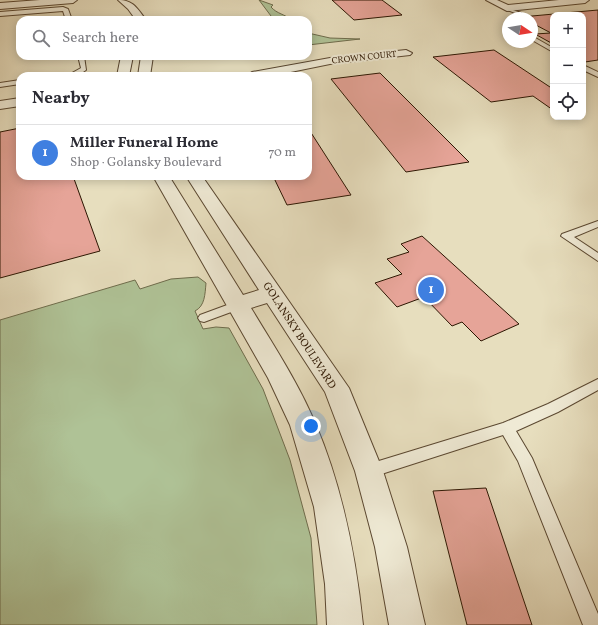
<!DOCTYPE html>
<meta charset="utf-8">
<style>
body{margin:0;font-family:Vollkorn,serif;background:#f2f2f3;color:#2b2b33}
.controls{position:absolute;right:12px;top:12px;display:grid;overflow:hidden;border-radius:8px;box-shadow:0 2px 10px #0003}
.controls button{width:36px;height:36px;display:grid;place-items:center;padding:0;border:0;border-bottom:1px solid #e1e1e2;background:#fff;color:#2b2b33;font:20px sans-serif}
.compass{position:absolute;left:502px;top:12px;width:36px;height:36px;border-radius:50%;background:#fff;box-shadow:0 2px 10px #0003;rotate:102deg}
.you{position:absolute;left:311px;top:426px;width:14px;height:14px;margin:-10px;border:3px solid #fff;border-radius:50%;background:#1a73e8;box-shadow:0 0 0 6px #1a73e833}
.badge{display:grid;place-items:center;width:26px;height:26px;border-radius:50%;background:#7c3aed;color:#fff;font-size:13px;font-weight:700}
.pin{position:absolute;translate:-50% -50%;border:2px solid #fff;box-shadow:0 1px 4px #0006}
.list{margin:0;padding:0;list-style:none}
h2{display:flex;justify-content:space-between;align-items:center;height:52px;margin:0;padding:0 16px;font-size:17px}
h2 small{font-size:13px;font-weight:400;color:#7c7c81}
.list li{display:grid;grid-template-columns:26px 1fr auto;gap:12px;align-items:center;box-sizing:border-box;height:56px;padding:0 16px;border-top:1px solid #e1e1e2}
.list b{display:block;font-size:15px;white-space:nowrap}
.list p{margin:0;font-size:13px;white-space:nowrap;color:#7c7c81}
.list em{font-size:13px;font-style:normal;color:#7c7c81}
.icon{flex:none;width:22px;height:22px;fill:none;stroke:currentColor;stroke-width:2;stroke-linecap:round;stroke-linejoin:round}
.map{position:relative;flex:none;width:598px;height:625px;overflow:hidden}
.search{position:absolute;background:#fff;box-shadow:0 2px 10px #0003;left:16px;top:16px;width:296px;height:44px;display:flex;align-items:center;gap:10px;box-sizing:border-box;padding:0 14px;border-radius:12px;color:#7c7c81;font-size:15px}
.panel{position:absolute;background:#fff;box-shadow:0 2px 10px #0003;left:16px;top:72px;width:296px;height:108px;border-radius:12px}
.map>svg:first-child{display:block}
.green{fill:#afc296;stroke:#6e6c4c}
.building{fill:#e6a498;stroke:#2c1602}
.lines{fill:none;stroke-linecap:round;stroke-linejoin:round}
.service-casing{stroke:#5b4831;stroke-width:2}
.minor-casing{stroke:#5b4831;stroke-width:2}
.tertiary-casing{stroke:#5b4831;stroke-width:2}
.service{fill:#efead5;fill-rule:evenodd}
.minor{fill:#efead5;fill-rule:evenodd}
.tertiary{fill:#efead5;fill-rule:evenodd}
.labels{text-anchor:middle;stroke-width:4;stroke-linejoin:round;paint-order:stroke}
.far-street-label{font-size:9px;fill:#2c1602;stroke:#efead5}
.street-label{font-size:11px;fill:#2c1602;stroke:#efead5}
</style>
<div class="map">
<svg width="598" height="625" viewBox="0 0 598 625">
<rect width="100%" height="100%" fill="#e7debe"/>
<filter id="stains"><feTurbulence type="fractalNoise" baseFrequency=".005" numOctaves="4"/><feColorMatrix values="0 0 0 0 .2 0 0 0 0 .09 0 0 0 0 .02 0 0 0 .5 -.17"/></filter>
<radialGradient id="worn" r=".72"><stop offset=".6" stop-color="#630" stop-opacity="0"/><stop offset="1" stop-color="#630" stop-opacity=".3"/></radialGradient>
<g class="green">
<path d="M 259,0 L 273,5 L 271,7 C 277,14 285,14 291,20 L 274,20 Z"/>
<polygon points="308,33 330,38 360,39 308,45"/>
<path d="M 198,277 L 206,283 C 205,294 205,306 195,311 L 203,329 L 216,327 L 229,328 L 263,389 L 290,460 L 311,538 L 317,625 L 0,625 L 0,320 L 135,280 L 140,289 L 171,279 Z"/>
</g>
<g class="building">
<polygon points="332,0 382,0 402,15 354,20"/>
<polygon points="598,10 598,60 585,62 583,61 583,15 553,15 553,44 535,34 551,33 532,23 532,18 521,17"/>
<polygon points="494,50 553,89 553,110 533,96 491,102 433,57"/>
<polygon points="380,73 469,162 406,172 331,79"/>
<polygon points="20,128 20,176 73,176 100,251 0,278 0,132"/>
<polygon points="308,128 351,195 287,205 273,176 308,176"/>
<polygon points="422,236 519,324 481,341 462,322 452,326 424,297 397,307 375,283 402,274 387,259 409,252 401,244"/>
<polygon points="486,488 532,625 467,625 433,491"/>
</g>
<g class="lines">
<g class="service-casing">
<g id="service">
<polygon points="63,7 68,9 72,20 66,20 63,11 0,16 0,12"/>
<polygon points="505,7 521,13 515,18 509,18 515,13 505,9"/>
<polygon points="532,36 553,48 553,52 532,40"/>
<polygon points="78,56 84,56 86,70 77,76 62,76 72,73 81,68"/>
<polygon points="583,65 598,72 598,77 583,70"/>
<polygon points="20,80 20,84 0,87 0,83"/>
<polygon points="598,221 598,227 574,237 598,253 598,261 561,236 562,234"/>
<polygon points="238,301 242,302 244,305 242,308 204,322 200,321 198,318 200,315"/>
<polygon points="598,379 598,390 558,412 516,431 532,458 598,614 598,625 583,625 518,461 503,435 369,478 363,476 361,471 363,466 369,464 503,423 548,404"/>
</g>
</g>
<g class="minor-casing">
<g id="minor">
<polygon points="40,0 77,0 73,3 0,9 0,3"/>
<polygon points="486,0 497,0 508,5 559,0 589,0 585,3 507,11"/>
<polygon points="406,50 412,53 410,55 330,64 271,76 246,76 252,72 330,58"/>
<polygon points="20,98 20,106 0,109 0,101"/>
</g>
</g>
<g class="tertiary-casing">
<g id="tertiary">
<path d="M 118,0 C 133,0 137,8 146,20 L 136,20 L 128,9 Z"/>
<polygon points="121,56 133,56 129,76 117,76"/>
<polygon points="141,56 153,56 150,76 138,76"/>
<path d="M 153,176 L 169,176 L 243,295 L 259,290 L 186,176 L 202,176 L 349,388 L 383,471 L 407,547 L 425,625 L 389,625 L 375,547 L 355,471 L 325,392 L 267,303 L 251,308 C 274,346 299,384 316,425 C 343,489 356,557 363,625 L 327,625 L 325,584 L 314,507 L 290,425 L 268,378 Z"/>
</g>
</g>
<use href="#service" class="service"/>
<use href="#minor" class="minor"/>
<use href="#tertiary" class="tertiary"/>
</g>
<g class="labels">
<g class="far-street-label">
<text transform="translate(364 57) rotate(-6)" y="3">CROWN COURT</text>
</g>
<g class="street-label">
<text transform="translate(300 335) rotate(57)" y="4">GOLANSKY BOULEVARD</text>
</g>
</g>
<rect width="100%" height="100%" filter="url(#stains)"/>
<rect width="100%" height="100%" fill="url(#worn)"/>
</svg>
<div class="controls">
<button>+</button>
<button>−</button>
<button><svg class="icon" aria-label="locate" viewBox="0 0 24 24"><circle cx="12" cy="12" r="6"/><path d="M12 2v4M12 18v4M2 12h4M18 12h4"/></svg></button>
</div>
<svg class="compass" viewBox="-18 -18 36 36"><path d="M0-13l5 13h-10z" fill="#e53935"/><path d="M0 13l5-13h-10z" fill="#7c7c81"/></svg>
<div class="you"></div>
<div class="pin badge" style="left:431px;top:290px;background:#3f7fe0">1</div>
<div class="search"><svg class="icon" aria-label="search" viewBox="0 0 24 24"><circle cx="10" cy="10" r="6"/><path d="M15 15l6 6"/></svg>Search here</div>
<section class="panel">
<h2>Nearby<small></small></h2>
<ul class="list">
<li><span class="badge" style="background:#3f7fe0">1</span><div><b>Miller Funeral Home</b><p>Shop · Golansky Boulevard</p></div><em>70 m</em></li>
</ul>
</section>
</div>
